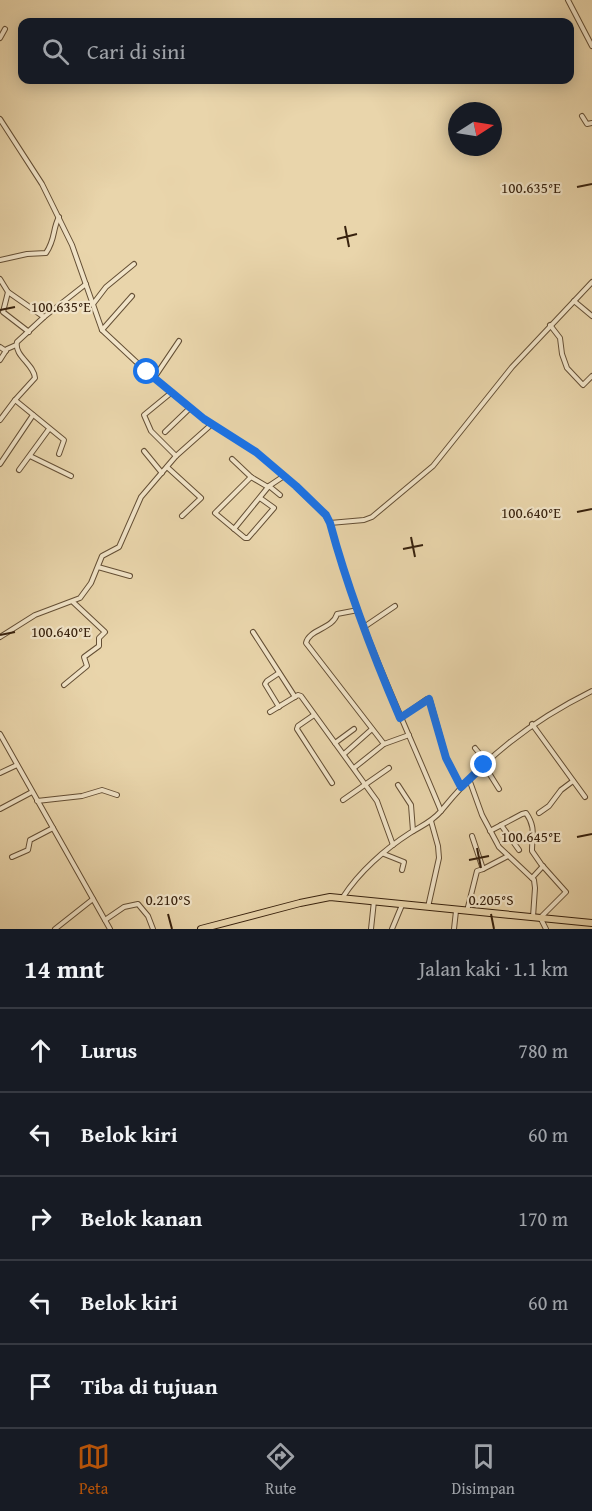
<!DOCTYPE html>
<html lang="id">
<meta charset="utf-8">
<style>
body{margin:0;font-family:"Gentium Book Plus",serif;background:#20242c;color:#f1f3f6}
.compass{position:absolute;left:448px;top:102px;width:54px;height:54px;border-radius:50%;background:#171b24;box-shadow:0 3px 15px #0003;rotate:78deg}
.stop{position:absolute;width:18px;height:18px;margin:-14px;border:4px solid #1a73e8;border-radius:50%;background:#fff}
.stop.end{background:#1a73e8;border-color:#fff;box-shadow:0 2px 6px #0008}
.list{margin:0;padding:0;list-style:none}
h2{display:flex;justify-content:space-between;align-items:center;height:78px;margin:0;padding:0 24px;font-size:26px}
h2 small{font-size:20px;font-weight:400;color:#9ea1a6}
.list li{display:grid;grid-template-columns:39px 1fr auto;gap:18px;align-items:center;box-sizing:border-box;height:84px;padding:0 24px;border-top:2px solid #363941}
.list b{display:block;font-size:22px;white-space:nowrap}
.list em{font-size:20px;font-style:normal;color:#9ea1a6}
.icon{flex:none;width:33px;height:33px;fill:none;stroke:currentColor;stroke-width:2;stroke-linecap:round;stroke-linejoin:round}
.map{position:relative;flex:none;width:592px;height:929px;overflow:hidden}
.search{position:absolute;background:#171b24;box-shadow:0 3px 15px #0003;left:18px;right:18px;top:18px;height:66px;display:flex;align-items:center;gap:15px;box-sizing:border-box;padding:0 21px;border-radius:12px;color:#9ea1a6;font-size:22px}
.sheet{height:498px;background:#171b24}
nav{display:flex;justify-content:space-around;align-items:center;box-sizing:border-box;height:84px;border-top:2px solid #363941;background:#171b24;font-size:16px;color:#9ea1a6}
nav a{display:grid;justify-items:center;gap:3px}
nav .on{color:#b45309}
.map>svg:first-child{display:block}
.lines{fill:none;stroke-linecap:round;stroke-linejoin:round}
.minor-casing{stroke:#644f35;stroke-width:6}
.highway-casing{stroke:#38220e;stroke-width:8}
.minor{stroke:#f1e4c8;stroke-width:4}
.highway{stroke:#e9d5ab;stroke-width:6}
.route{stroke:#1a73e8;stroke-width:8}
.ticks{fill:none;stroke:#38220e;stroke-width:2}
.ticks-label{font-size:15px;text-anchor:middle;fill:#38220e;stroke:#f1e4c8;stroke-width:4.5;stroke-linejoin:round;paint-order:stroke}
</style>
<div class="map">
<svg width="592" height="929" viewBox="0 0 592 929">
<rect width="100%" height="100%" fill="#e9d5ab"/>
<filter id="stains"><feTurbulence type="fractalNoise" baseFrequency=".00333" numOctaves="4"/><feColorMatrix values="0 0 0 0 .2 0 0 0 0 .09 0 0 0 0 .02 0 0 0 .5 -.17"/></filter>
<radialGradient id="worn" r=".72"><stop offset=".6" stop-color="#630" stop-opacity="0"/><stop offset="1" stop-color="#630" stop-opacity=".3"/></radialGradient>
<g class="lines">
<g class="minor-casing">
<g id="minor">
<polyline points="568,0 592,46"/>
<polyline points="0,38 5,29"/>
<polyline points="582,116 587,124 592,123"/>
<path d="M 0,119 L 42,184 L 72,245 L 102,330 L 147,372 L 204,419 L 256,452 L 296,486 L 325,515 L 330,523 C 356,623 402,716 441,811 C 432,822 421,826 410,833 C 385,849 359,872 343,897"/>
<path d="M 0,260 L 27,254 L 46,253 C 56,238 52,230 59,217"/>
<polyline points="0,279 8,292 44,317"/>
<polyline points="8,292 3,312 29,332"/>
<polyline points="574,301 592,316"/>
<polyline points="93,304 106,287 134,264"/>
<polyline points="550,325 560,338 562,354 567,368 583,385 592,376"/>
<polyline points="102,330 132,296"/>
<polyline points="0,347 6,351"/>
<polyline points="0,360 7,349 16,345"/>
<polyline points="154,378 179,341"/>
<polyline points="172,392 144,415 151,431 176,456"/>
<polyline points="15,400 64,440 59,454"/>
<path d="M 0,420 L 15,400 L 35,378 C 34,364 14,356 17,342 L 44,317 L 86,284"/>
<polyline points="165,432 190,408"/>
<polyline points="144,451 162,473"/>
<polyline points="30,456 71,476"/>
<polyline points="232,459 251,477"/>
<polyline points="0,464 33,415"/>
<polyline points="167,467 201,498 182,516"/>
<polyline points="19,470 49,429"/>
<polyline points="269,486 280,495"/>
<polyline points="260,498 274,508 248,538 245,538 215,513 251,477 268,487"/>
<polyline points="330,523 364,520 372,517 433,466 512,367 592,282"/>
<polyline points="234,529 269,486 284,476"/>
<polyline points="98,567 130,576"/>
<path d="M 358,610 L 337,614 C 333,629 309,629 306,643 L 384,744"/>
<polyline points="364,627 395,606"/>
<polyline points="253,632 295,697"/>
<polyline points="0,637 35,615 80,598 91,583 102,556 119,547 141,497 176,456 212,424"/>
<polyline points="64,685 87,666 84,657 99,646 99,638 105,632 73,602"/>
<polyline points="279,707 265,684 267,681 279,673"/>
<polyline points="270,712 298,695 301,696 377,801 393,845"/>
<polyline points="314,715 298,726 297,729 332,783"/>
<polyline points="400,718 427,699 430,700 446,757 461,787"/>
<polyline points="532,724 585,797"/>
<polyline points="0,734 110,929"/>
<polyline points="335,743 354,729"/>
<polyline points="475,748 487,763"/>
<polyline points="344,754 372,729"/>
<polyline points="484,765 499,789"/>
<polyline points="354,768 384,744 409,735"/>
<polyline points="0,773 17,765"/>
<polyline points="469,779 482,815 499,847 534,880 535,888 533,917"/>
<polyline points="398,785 411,805 413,831"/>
<polyline points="343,800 389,768"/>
<polyline points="37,801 82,796 102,790 117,795"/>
<polyline points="0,809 32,792"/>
<path d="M 441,811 C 485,757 530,722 592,691"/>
<polyline points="539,813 549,806 561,790 573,781"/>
<polyline points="501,825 519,850"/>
<path d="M 490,831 L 522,814 L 526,813 C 536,827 532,836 532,851 L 541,864 L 566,892 L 541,917"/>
<polyline points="384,854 404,862 402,870"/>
<polyline points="12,857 28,850 30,840 53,828"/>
<polyline points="483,869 508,856"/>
<polyline points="532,878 543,866"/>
<polyline points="428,907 439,858 438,846 431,821"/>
<polyline points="467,911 477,871 483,869 472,836"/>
<polyline points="541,919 546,929"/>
<polyline points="105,920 124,907 138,904 148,916 153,929"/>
<polyline points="55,929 93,899"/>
<polyline points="371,929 374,901"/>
<polyline points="392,929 402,905"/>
<polyline points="454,929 456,911"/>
</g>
</g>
<g class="highway-casing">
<polyline id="highway" points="201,929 300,903 330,897 592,923"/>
</g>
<use href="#minor" class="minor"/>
<use href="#highway" class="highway"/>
</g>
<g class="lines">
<path class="route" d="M 147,372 L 204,419 L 256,452 L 296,486 L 326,515 L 330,523 C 348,590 373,655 400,718 L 429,699 L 446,758 L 461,787 L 484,765"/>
</g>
<path class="ticks" d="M 577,187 L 592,184M 345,226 L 349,247M 337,239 L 357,234M 0,310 L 15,307M 577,512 L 592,509M 411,537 L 415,557M 403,549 L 423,545M 0,635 L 15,632M 577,837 L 592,834M 477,848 L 481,868M 469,860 L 489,856M 168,914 L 172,929M 491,914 L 494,929"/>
<g class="ticks-label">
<text x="531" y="193">100.635°E</text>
<text x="61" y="312">100.635°E</text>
<text x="531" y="518">100.640°E</text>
<text x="61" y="637">100.640°E</text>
<text x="531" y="842">100.645°E</text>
<text x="168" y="905">0.210°S</text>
<text x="491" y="905">0.205°S</text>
</g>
<rect width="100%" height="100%" filter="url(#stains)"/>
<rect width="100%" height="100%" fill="url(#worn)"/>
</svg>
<svg class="compass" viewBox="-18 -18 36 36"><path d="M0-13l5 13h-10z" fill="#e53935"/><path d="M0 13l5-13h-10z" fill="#9ea1a6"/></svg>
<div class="stop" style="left:147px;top:372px"></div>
<div class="stop end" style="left:484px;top:765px"></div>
<div class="search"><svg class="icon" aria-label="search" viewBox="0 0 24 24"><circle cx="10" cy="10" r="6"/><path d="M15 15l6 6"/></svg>Cari di sini</div>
</div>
<section class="sheet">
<h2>14 mnt<small>Jalan kaki · 1.1 km</small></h2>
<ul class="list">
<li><svg class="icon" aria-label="ahead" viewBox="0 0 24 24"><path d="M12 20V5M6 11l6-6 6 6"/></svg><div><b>Lurus</b></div><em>780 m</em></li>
<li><svg class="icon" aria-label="left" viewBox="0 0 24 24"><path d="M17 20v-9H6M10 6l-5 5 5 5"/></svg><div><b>Belok kiri</b></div><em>60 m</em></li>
<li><svg class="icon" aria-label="right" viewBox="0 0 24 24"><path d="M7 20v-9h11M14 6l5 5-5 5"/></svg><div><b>Belok kanan</b></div><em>170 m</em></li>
<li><svg class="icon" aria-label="left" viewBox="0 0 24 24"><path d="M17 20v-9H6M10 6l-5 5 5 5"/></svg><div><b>Belok kiri</b></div><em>60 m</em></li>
<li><svg class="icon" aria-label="arrive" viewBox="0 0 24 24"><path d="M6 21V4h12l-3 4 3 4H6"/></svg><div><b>Tiba di tujuan</b></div></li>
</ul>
</section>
<nav>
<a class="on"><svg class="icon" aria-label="map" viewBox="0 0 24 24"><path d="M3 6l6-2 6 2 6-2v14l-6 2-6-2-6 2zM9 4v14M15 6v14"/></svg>Peta</a>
<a><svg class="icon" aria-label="directions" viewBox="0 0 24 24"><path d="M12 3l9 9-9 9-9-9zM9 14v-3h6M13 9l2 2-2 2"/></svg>Rute</a>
<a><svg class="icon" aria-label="saved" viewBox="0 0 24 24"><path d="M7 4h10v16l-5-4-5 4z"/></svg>Disimpan</a>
</nav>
